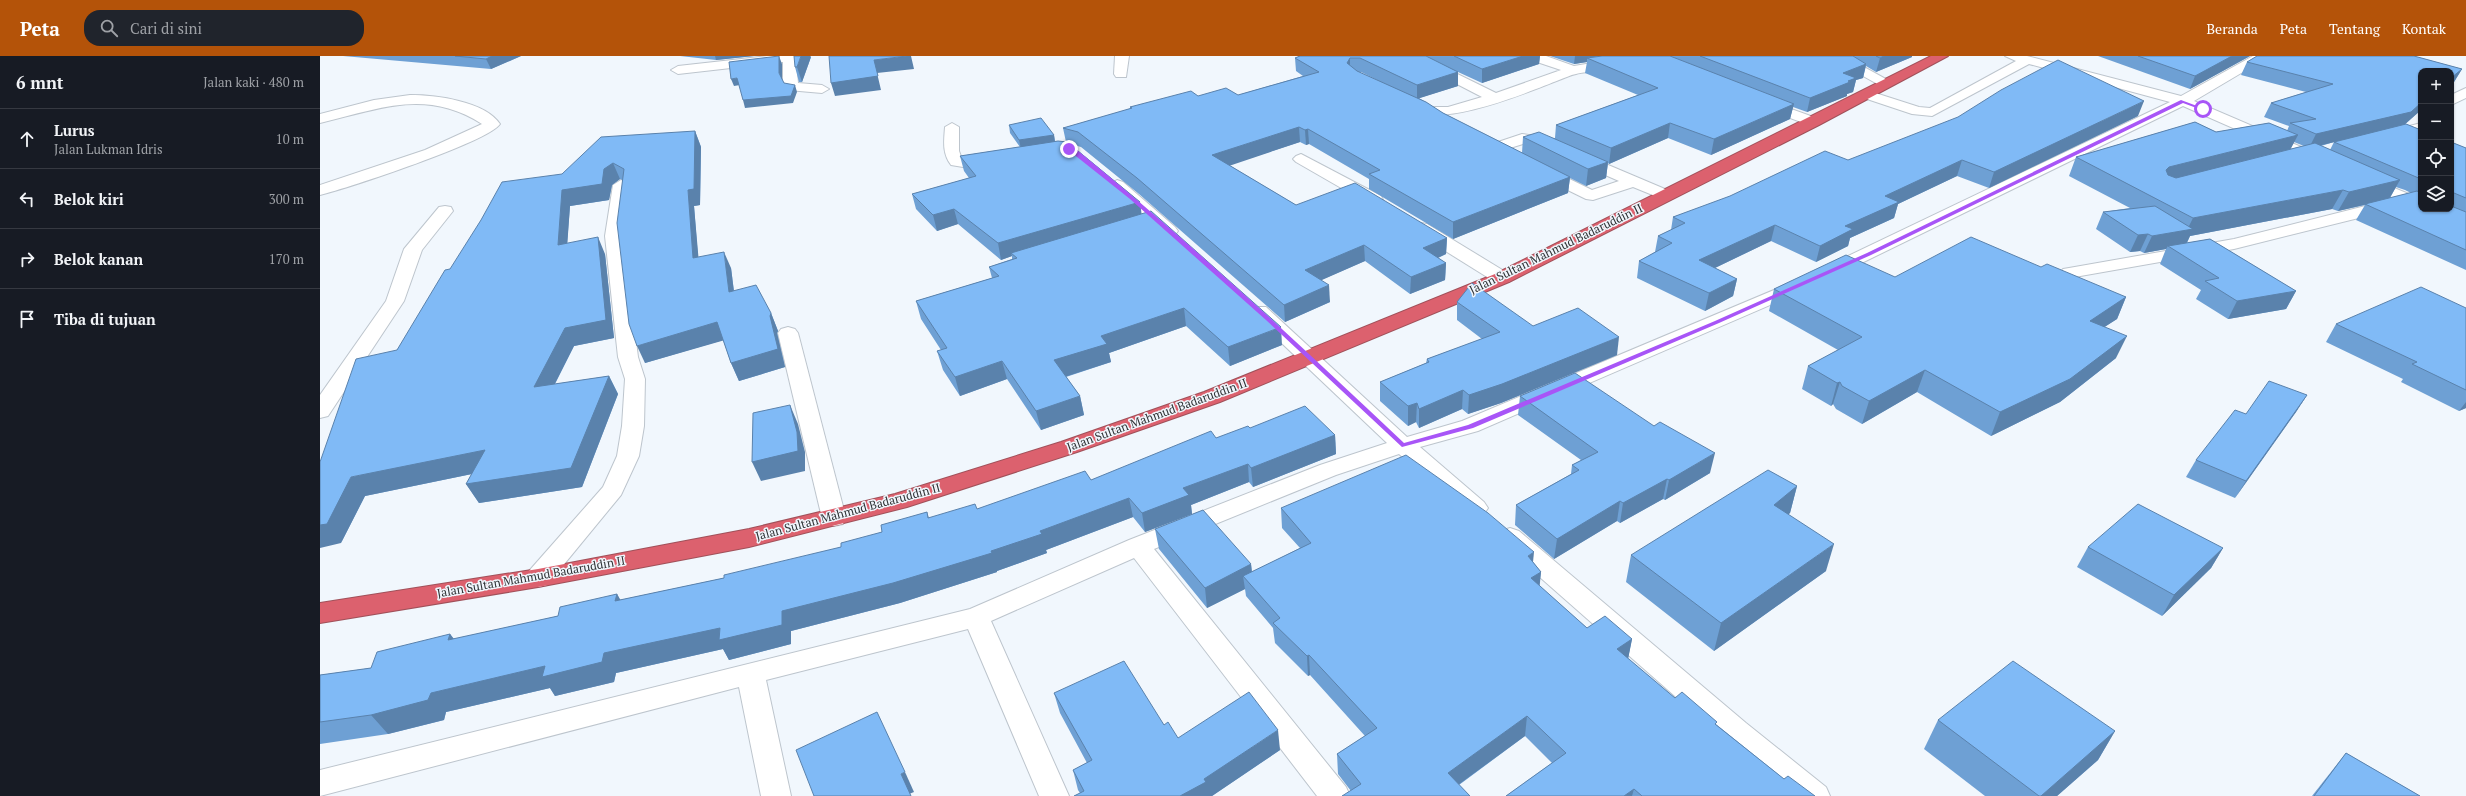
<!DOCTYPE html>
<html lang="id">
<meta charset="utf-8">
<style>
body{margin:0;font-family:"PT Serif",serif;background:#20242c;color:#f1f3f6}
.controls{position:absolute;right:12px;top:12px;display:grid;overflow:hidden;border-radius:8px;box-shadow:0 1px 3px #0004}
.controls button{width:36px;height:36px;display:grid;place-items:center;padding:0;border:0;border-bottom:1px solid #363941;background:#171b24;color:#f1f3f6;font:20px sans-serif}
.stop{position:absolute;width:12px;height:12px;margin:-9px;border:3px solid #a855f7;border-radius:50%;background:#fff}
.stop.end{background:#a855f7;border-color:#fff;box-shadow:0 1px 4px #0008}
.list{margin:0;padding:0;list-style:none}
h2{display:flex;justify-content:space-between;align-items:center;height:52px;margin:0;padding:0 16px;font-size:17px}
h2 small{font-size:13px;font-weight:400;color:#9ea1a6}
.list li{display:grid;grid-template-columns:26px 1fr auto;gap:12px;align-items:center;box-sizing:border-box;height:60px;padding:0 16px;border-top:1px solid #363941}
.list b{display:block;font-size:15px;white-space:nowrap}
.list p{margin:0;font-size:13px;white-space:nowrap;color:#9ea1a6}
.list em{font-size:13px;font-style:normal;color:#9ea1a6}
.icon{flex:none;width:22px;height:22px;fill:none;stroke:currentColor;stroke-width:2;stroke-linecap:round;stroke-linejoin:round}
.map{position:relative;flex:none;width:2146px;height:740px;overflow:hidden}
header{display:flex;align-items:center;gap:24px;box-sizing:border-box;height:56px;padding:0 20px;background:#b45309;color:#fff}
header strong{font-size:19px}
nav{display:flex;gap:22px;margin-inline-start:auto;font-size:14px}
.search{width:280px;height:36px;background:#20242c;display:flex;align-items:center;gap:10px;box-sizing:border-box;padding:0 14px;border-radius:16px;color:#9ea1a6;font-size:15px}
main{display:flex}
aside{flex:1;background:#171b24}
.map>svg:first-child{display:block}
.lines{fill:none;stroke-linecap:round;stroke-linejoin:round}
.minor-casing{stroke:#bdc5cd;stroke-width:2}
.highway-casing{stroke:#a0515a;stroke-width:2}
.minor{fill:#fff;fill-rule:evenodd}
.highway{fill:#dc616e;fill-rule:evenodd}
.wall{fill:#6ea0d4;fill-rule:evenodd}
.shaded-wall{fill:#5a82ac}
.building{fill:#80baf6;stroke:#5a82ac}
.route{fill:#a855f7}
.labels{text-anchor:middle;stroke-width:3;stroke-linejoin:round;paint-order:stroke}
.street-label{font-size:12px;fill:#303336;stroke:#f1f7fd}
</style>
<header>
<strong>Peta</strong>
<div class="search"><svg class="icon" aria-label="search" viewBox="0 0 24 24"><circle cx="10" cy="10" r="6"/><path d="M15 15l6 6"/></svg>Cari di sini</div>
<nav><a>Beranda</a><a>Peta</a><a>Tentang</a><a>Kontak</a></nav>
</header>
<main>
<aside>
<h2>6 mnt<small>Jalan kaki · 480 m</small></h2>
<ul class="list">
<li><svg class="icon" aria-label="ahead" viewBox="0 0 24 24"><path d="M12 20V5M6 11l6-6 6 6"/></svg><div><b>Lurus</b><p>Jalan Lukman Idris</p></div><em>10 m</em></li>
<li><svg class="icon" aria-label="left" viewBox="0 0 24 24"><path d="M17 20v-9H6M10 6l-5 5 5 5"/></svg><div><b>Belok kiri</b></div><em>300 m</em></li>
<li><svg class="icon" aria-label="right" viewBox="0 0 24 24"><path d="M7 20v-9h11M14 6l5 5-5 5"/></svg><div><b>Belok kanan</b></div><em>170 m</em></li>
<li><svg class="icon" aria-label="arrive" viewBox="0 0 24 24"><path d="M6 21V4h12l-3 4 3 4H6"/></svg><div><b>Tiba di tujuan</b></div></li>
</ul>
</aside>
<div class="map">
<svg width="2146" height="740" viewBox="0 0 2146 740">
<rect width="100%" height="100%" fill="#f1f7fd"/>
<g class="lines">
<g class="minor-casing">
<g id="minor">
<polygon points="448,0 490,0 488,3 476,5 478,27 502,29 509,33 502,37 468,34 463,25 463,6 358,18 351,14 358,10"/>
<polygon points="795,0 809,0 806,21 796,21 794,18"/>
<path d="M 1206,0 L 1226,0 L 1254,10 L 1296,3 L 1303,7 C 1297,15 1266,15 1256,18 C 1250,19 1245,22 1239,24 C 1211,35 1108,79 1087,48 L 1094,44 L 1110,51 L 1128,51 L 1162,41 L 1106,12 L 1104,9 L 1111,5 L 1176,37 L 1241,14 L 1208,3 Z"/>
<polygon points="1507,0 1524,0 1573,27 1566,31 1561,30"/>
<polygon points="1685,0 1707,0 1861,40 1933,0 1950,0 1874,45 2007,102 2009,105 2007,108 1995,108 1863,50 1515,220 1503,220 1500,216 1503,212 1850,46 1709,8 1612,60 1592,58 1541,41 1539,38 1546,34 1599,51 1610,52 1696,5"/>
<polygon points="2146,32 2146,42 2131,49 2131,39"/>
<path d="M 90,39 C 115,39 165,45 180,68 C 168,86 28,132 0,139 L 0,129 L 105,94 L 162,68 C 106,32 59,53 0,67 L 0,58 L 54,44 Z"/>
<polygon points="1443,43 1499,63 1501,66 1494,70 1489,69 1438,50 1436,47"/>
<path d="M 632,67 L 639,71 L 639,95 L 642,103 L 677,101 L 680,104 L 677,107 L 649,112 L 631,109 C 622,97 624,85 625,71 Z"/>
<polygon points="2101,67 2101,75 2068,84 2061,80 2063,77"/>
<polygon points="1202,78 1222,81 1352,136 1354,139 1352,142 1340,142 1313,131 1273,144 1266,143 1217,119 1215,116 1223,111 1229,113 1272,134 1299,125 1214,88 1203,88 1177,96 1169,91 1172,88"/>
<polygon points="981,98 1061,140 1063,144 1061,148 1049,148 976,106 973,103 976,100"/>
<polygon points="2045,120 2101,143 2101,153 2105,153 2095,153 2039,128 2037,125 2039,122"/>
<polygon points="301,124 309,129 303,180 318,301 325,323 324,370 319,400 301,439 227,529 218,531 209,529 205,522 209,515 283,431 297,400 302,370 305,323 298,301 285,180 293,129"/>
<polygon points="797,124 803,126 855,171 858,175 855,179 843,179 791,132 789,129"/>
<polygon points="2069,144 2075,145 2077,149 2075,153 1914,193 1749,222 1743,221 1740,217 1743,213 1749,212 1914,183"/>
<polygon points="125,150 131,151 133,155 102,194 84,245 8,360 0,362 0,339 66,245 84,193 119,151"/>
<polygon points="1101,167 1107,168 1189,218 1191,222 1189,226 1175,226 1095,176 1092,172 1095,168"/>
<polygon points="1480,223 1487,225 1489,229 1487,233 1158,375 1100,391 1164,446 1168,452 1164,458 1156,460 1148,458 1079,398 1016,419 834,493 1026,731 1030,740 997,740 814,502 671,565 749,740 719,740 648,573 446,624 471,740 441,740 419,631 0,740 0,714 650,553 809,484 1000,409 1067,387 932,259 929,255 932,251 946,251 1087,381 1142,365"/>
<polygon points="468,271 475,273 478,277 526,462 523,468 514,470 505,468 502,462 458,277 461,273"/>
<polygon points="1190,472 1199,475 1426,667 1506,731 1510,740 1473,740 1406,685 1181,487 1178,481 1181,475"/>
</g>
</g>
<g class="highway-casing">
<polygon id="highway" points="1611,0 1628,0 1499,69 1189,226 900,346 757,396 587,451 429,491 218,531 0,567 0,547 218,513 429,473 575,438 741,386 884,336 1175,218"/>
</g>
<use href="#minor" class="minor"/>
<use href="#highway" class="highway"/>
</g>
<g class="wall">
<polygon points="23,0 201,0 171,13"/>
<polygon points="360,0 434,0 396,4"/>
<path d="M 980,0 L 1220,0 L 1219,8 L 1162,27 L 1138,16 L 1138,30 L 1099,42 L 1123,57 L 1202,97 L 1203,81 L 1235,82 L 1236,69 L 1318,39 L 1265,17 L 1267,6 L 1254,8 L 1230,0 L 1592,0 L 1592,1 L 1556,16 L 1546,10 L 1543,22 L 1536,24 L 1533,36 L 1527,38 L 1527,40 L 1487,56 L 1473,51 L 1470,63 L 1391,99 L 1348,82 L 1289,108 L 1288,107 L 1286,122 L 1266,130 L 1250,122 L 1248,137 L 1133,183 L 1049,133 L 1049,123 L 989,88 L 986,89 L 980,86 L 909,109 L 976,149 L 1127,182 L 1126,198 L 1118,202 L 1126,207 L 1125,224 L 1090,238 L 1045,205 L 1001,224 L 1010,246 L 965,266 L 819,138 L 761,91 L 750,88 L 820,146 L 821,158 L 962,289 L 910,310 L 866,270 L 789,297 L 791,306 L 746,321 L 760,340 L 764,359 L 721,374 L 687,323 L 640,340 L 623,314 L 617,295 L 621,294 L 601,263 L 596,245 L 672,222 L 669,211 L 692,203 L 692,200 L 681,204 L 638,168 L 617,175 L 596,153 L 592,138 L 649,122 L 644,115 L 640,100 L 700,91 L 690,77 L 689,69 L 734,79 L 735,85 L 746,86 L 743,72 L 810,53 L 810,51 L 878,40 L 918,39 L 983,20 L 976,15 L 975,2 ZM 1039,16 L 1041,16 L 1061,26 Z"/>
<polygon points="1778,0 1930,0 1870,33"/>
<path d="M 1937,0 L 2094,0 L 2142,13 L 2134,26 L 2131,29 L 2131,15 L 2101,15 L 2101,54 L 2084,69 L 2086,68 L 2101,74 L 2101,153 L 2131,153 L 2131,86 L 2146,92 L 2146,214 L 2036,164 L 2045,149 L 2018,155 L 2012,153 L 1870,180 L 1867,187 L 1890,183 L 1976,235 L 1966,253 L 1908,263 L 1876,243 L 1881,234 L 1840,208 L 1846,193 L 1824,197 L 1820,195 L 1810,196 L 1776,173 L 1783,156 L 1810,152 L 1749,120 L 1756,101 L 1875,66 L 1896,76 L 1949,67 L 1967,75 L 1969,70 L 1944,61 L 1951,47 L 1986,36 L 1921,19 L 1927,6 ZM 1974,86 L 1984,90 L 1970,93 ZM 2014,86 L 2010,94 L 2001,90 ZM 2076,131 L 2085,134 L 2091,137 L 2070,142 Z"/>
<polygon points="491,1 482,26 479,26 475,11"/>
<polygon points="1818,60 1669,132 1637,120 1578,148 1574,162 1530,182 1528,190 1496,206 1451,185 1395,212 1417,223 1413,240 1385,255 1317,222 1319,205 1335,196 1338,180 1351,174 1353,161 1528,104"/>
<polygon points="375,75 381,91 380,149 374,150 378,201 411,212 414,235 451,257 458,275 457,277 465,311 419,325 411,307 403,284 325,307 302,124 300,123 292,129 289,144 250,150 247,188 285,198 294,282 254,290 235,328 289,320 298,338 262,431 159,447 146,428 152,418 45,440 21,487 77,294 130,213 242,118"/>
<polygon points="1721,211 1806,241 1797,263 1784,271 1796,302 1740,346 1671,380 1597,336 1542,368 1516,353 1513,348 1511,350 1482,333 1488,310 1518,294 1449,255 1454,233"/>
<polygon points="1137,246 1213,270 1297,299 1181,347 1148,358 1142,353 1099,372 1096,366 1088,370 1060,345 1060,326 1106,307 1107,303 1162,283 1137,264"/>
<polygon points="2146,252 2146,352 2139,355 2081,326 2083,323 2006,286 2016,268"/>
<polygon points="1987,339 1976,356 1915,442 1866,421 1876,404 1926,358"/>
<polygon points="1200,340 1390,417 1345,444 1343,443 1300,467 1297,465 1234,503 1195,469 1196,449 1251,418 1252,409 1261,404 1198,359"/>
<polygon points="930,372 1015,379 1016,398 933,431 929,426 871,449 872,458 825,476 813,461 726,494 727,497 677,515 677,516 580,547 471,575 471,588 409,604 403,593 296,617 294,626 235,640 230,632 126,656 124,664 68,678 0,688 0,619 51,612 130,578 134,583 238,560 297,538 300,544 404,522 521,491 562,476 607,456 609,462 657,453 771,424 896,382"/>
<polygon points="1477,430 1470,457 1468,458 1506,515 1394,595 1306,526 1311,499"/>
<polygon points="961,452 1213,506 1221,516 1219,530 1267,572 1312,583 1308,603 1355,642 1397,669 1464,723 1495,740 1186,740 1232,707 1205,680 1139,729 1031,735 1018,718 1017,698 1045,680 990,619 988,620 955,587 953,572 926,540 925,533 887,552 839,493 835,473 931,508 932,516 980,492 962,472"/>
<polygon points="1768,491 1903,492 1891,512 1842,560 1757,511"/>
<polygon points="734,637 844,669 858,682 960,694 892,740 754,740 760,737 758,734 753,714 767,707 740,657"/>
<polygon points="1618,664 1795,675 1778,704 1737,740 1665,740 1604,693"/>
<polygon points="2026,697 2100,740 1992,740 2003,726"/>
</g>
<g class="shaded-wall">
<polygon points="172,0 201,0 171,13 166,3"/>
<polygon points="395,0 434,0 396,4"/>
<polygon points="459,0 462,8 462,25 459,17"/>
<polygon points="481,0 490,0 491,1 482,26 477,11"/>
<polygon points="587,0 591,0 594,13 557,17 561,34 515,40 511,27 554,4"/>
<polygon points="1203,0 1220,0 1219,8 1162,27 1162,13"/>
<polygon points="1255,0 1281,0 1267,2 1267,6 1254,8"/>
<polygon points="1564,0 1592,0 1592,1 1556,16 1560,2"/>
<polygon points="1912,0 1930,0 1870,33 1875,20"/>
<polygon points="1030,2 1030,16 1027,7"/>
<polygon points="1546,8 1543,22 1536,24 1533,36 1527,38 1527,40 1487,56 1490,42 1523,17"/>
<polygon points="2142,13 2134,26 2131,29 2131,22"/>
<polygon points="1138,16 1138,30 1097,43 1097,29"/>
<polygon points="417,22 420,29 414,30 411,23"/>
<polygon points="475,29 477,36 473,47 425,52 423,44"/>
<polygon points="1824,45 1818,60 1669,132 1674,116"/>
<polygon points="2101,47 2101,54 2083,70 1989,92 1996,78"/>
<polygon points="1474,48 1470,63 1391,99 1394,83"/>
<polygon points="1350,67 1348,82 1289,108 1291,92"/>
<polygon points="979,71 980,86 894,115 892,99"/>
<polygon points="988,73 989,88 986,89 985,74"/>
<polygon points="375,75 381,91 380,149 374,150 380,219 373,202 368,134"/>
<polygon points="734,79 735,87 701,93 699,84"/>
<polygon points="1978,79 1968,98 1841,130 1846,114 1849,111"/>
<polygon points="1642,104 1637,120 1578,148 1574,162 1530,182 1528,190 1496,206 1500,190 1525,170 1565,140"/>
<polygon points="1288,106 1286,122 1266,130 1268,113"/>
<polygon points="293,107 300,123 292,129 289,144 250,150 246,206 238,189 242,134 284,113"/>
<polygon points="1250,121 1248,137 1133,183 1133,166"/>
<polygon points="2080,124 2069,143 2018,155 2029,136"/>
<polygon points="2023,134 2012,153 1870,180 1865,190 1848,190 1846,193 1824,197 1832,180 1867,174 1873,162"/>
<polygon points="820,146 822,161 691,197 692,200 681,204 678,187"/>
<polygon points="634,153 638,168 617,175 613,159"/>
<polygon points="1455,169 1451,185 1376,221 1379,204"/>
<polygon points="1828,178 1820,195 1810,196 1818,179"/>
<polygon points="278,181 285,198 294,282 254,290 224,349 214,331"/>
<polygon points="1127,182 1126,198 1102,209 1103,192"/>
<polygon points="1044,189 1045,205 986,231 985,214"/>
<polygon points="404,196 411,212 416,253 409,236"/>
<polygon points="1126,207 1125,224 1090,238 1091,221"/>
<polygon points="1417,223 1413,240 1385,255 1389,237"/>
<polygon points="1009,229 1010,246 965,266 964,249"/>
<polygon points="1976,235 1966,253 1908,263 1917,245"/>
<polygon points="1806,241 1797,263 1760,287 1770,265"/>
<polygon points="864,252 866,270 789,297 791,306 738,323 734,304 781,280"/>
<polygon points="451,257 458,275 457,277 465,311 419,325 411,307 450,260"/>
<polygon points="397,266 405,284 325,307 317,290"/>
<polygon points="961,271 962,289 910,310 908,291"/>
<polygon points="1807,280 1796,302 1740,346 1671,380 1680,356"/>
<polygon points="1299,281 1297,299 1181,347 1148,358 1149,339"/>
<polygon points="682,305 687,323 640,340 635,321"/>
<polygon points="1605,314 1597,336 1542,368 1549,345"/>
<polygon points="289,320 298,338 262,431 159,447 146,428"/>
<polygon points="1520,326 1513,348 1511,350 1517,327"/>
<polygon points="1143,334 1142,353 1099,372 1099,353"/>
<polygon points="1987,339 1976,356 1915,442 1926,425"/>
<polygon points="760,340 764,359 721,374 716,355"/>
<polygon points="2146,346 2146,352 2139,355"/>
<polygon points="1097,347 1096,366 1088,370 1088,350"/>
<polygon points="470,349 478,368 485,396 485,415 441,425 432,406"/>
<polygon points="1015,379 1016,398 933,431 931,412"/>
<polygon points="165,394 176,413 45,440 21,487 0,492 0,469 31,421"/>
<polygon points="1395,397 1390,417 1345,444 1349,424"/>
<polygon points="928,408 929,426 871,449 872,458 825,476 822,457 863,432"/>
<polygon points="1347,423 1343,443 1300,467 1303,447"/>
<polygon points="1477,430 1470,457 1447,476 1454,449"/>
<polygon points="809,442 813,461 726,494 727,497 677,515 677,516 580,547 471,575 471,588 409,604 403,593 296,617 294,626 235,640 230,632 126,656 124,664 68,678 51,659 111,637 225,610 284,597 462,555 671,495 720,475"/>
<polygon points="1300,445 1297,465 1234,503 1237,483"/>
<polygon points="1514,488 1506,515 1394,595 1401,567"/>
<polygon points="1903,492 1891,512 1842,560 1854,539"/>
<polygon points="1214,496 1212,516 1208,500"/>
<polygon points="931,508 933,529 923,520 925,533 887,552 885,532"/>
<polygon points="1221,516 1219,536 1211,522"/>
<polygon points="297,538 308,557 295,545"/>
<polygon points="130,578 145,598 128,584"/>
<polygon points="1312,583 1308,603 1297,593"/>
<polygon points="989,599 990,619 988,620 987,600"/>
<polygon points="1207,660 1205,680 1127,737 1128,717"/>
<polygon points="958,674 960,694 892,740 860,740 884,723"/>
<polygon points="1795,675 1778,704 1737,740 1721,740"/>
<polygon points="585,716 594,736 589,738 581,718"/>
<polygon points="1314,733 1312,740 1304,740"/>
</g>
<g class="building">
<polygon points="135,0 172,0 166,3"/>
<polygon points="459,0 459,17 464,27 475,29 471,40 423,44 417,22 411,23 409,6"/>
<polygon points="474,0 481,0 477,11 475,11"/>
<polygon points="509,0 587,0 554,4 558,20 511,27"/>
<polygon points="980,0 1106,0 1138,16 1097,29 1040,2 1030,2 1027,7 1037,15 1106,46 1123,57 1250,121 1133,166 1049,118 1060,114 988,73 985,74 979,71 892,99 976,149 1035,127 1127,182 1103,192 1126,207 1091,221 1044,189 985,214 1009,229 964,249 817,122 758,76 743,72 812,52 810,51 871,35 878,40 906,32 918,39 999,16 975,2"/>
<polygon points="1134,0 1203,0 1162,13"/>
<polygon points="1282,0 1350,0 1474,48 1394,83 1350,67 1291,92 1236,69 1338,32 1267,2"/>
<polygon points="1380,0 1533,0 1546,8 1523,17 1536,22 1528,25 1530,26 1490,42"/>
<polygon points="1556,0 1564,0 1560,2"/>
<polygon points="1818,0 1912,0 1875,20"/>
<polygon points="1937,0 2094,0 2142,13 2131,22 2131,15 2101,15 2101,47 2091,56 1996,78 1970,67 1996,63 1951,47 2013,28 1927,6"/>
<polygon points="1738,4 1824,45 1674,116 1642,104 1565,140 1579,146 1525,170 1533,173 1500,190 1455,169 1379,204 1417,223 1389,237 1319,205 1352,187 1338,180 1365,167 1353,161 1410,140 1505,95 1528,104 1638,61 1681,34"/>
<polygon points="721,62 734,79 699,84 689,69"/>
<polygon points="1875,66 1896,76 1949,67 1978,79 1849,111 1846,114 1848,119 1856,122 1995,87 2080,124 2029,136 2023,134 1873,162 1756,101"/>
<polygon points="2086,68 2101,74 2101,123 2014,86"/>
<polygon points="375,75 374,133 368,134 373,202 404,196 409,236 436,229 451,257 450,260 458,293 411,307 397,266 317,290 309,268 297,167 304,113 293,107 284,113 282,128 242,134 238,189 278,181 286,264 245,272 214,331 289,320 251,412 146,428 165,394 31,421 7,468 0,469 0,406 36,303 77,294 125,214 130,213 161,164 182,126 242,118 281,81"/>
<polygon points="1219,76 1288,106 1268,113 1203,81"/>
<polygon points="738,85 747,86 820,146 678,187 634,153 613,159 592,138 656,120 640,100"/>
<polygon points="2131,86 2146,92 2146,142 2134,137 2131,137"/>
<polygon points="2097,135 2101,137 2101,153 2131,153 2131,150 2146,156 2146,194 2045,148"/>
<polygon points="1835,150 1873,173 1832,180 1828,178 1818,179 1783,156"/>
<polygon points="831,155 961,271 908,291 864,252 781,280 787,288 734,304 760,340 716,355 682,305 635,321 617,295 627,292 596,245 679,220 669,211 697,202 691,197"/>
<polygon points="1651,181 1721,211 1727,208 1806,241 1770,265 1807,280 1750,323 1680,356 1605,314 1549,345 1522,330 1520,326 1517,327 1488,310 1542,281 1454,233 1526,199 1575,221"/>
<polygon points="1890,183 1976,235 1917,245 1885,225 1899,222 1848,190"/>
<polygon points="1152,227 1213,270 1258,252 1299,281 1182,328 1149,339 1143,334 1099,353 1097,347 1088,350 1060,326 1109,306 1107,303 1180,276 1137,246"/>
<polygon points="2101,231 2146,252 2146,334 2092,308 2097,306 2016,268"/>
<polygon points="1255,317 1334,370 1340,366 1395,397 1349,424 1347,423 1303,447 1300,445 1237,483 1196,449 1259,414 1252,409 1278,396 1200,340"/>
<polygon points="1949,325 1987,339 1926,425 1876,404 1915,354 1926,358"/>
<polygon points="470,349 477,376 478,395 432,406 433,357"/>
<polygon points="985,350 1015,379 931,412 928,408 863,432 869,439 822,457 809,442 720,475 722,478 671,495 672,497 573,527 462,555 462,569 399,584 400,572 284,597 282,606 222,621 225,610 111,637 108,644 51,659 0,666 0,619 51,612 57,596 130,578 128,584 238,560 240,551 297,538 295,545 404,522 404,519 521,491 521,487 562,476 561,469 607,456 608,462 655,448 657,453 765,415 771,424 891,375 896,382 928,370 930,372"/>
<polygon points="1086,399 1168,457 1214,496 1208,500 1221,516 1211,522 1267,572 1285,560 1312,583 1297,593 1355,642 1362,636 1397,666 1395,668 1464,723 1468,720 1495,740 1322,740 1314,733 1304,740 1186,740 1246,697 1207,660 1128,717 1150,740 1022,740 1041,728 1017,698 1057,672 989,599 987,600 953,567 960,562 923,520 991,487 961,452"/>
<polygon points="1448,414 1477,430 1454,449 1514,488 1401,567 1311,499"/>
<polygon points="1818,448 1903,492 1854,539 1768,491"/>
<polygon points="883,454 931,508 885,532 835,473"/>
<polygon points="804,605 844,669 848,666 858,682 929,636 958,674 884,723 886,726 860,740 754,740 764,735 753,714 772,704 734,637"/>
<polygon points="1693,605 1795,675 1721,740 1719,740 1618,664"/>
<polygon points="557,656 585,716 581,718 591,740 494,740 476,694"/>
<polygon points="2026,697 2100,740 1994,740"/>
</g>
<path class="route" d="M 1861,44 L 1885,53 L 1882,54 L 1863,47 L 1551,199 L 1399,267 L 1153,372 L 1082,391 L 946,264 L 810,143 L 747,93 L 757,94 C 870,186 977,286 1084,387 L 1148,369 L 1395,265 L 1547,197 Z"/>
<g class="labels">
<g class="street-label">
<text transform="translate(1236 193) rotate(-26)" y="4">Jalan Sultan Mahmud Badaruddin II</text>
<text transform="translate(837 359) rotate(-20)" y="4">Jalan Sultan Mahmud Badaruddin II</text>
<text transform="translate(528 456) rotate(-15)" y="4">Jalan Sultan Mahmud Badaruddin II</text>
<text transform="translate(211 521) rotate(-10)" y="4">Jalan Sultan Mahmud Badaruddin II</text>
</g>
</g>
</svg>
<div class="controls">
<button>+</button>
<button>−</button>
<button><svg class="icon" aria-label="locate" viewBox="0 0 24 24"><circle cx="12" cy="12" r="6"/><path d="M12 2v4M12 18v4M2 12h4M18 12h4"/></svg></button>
<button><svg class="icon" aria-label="layers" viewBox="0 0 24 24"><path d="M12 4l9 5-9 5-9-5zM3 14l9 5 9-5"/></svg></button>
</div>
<div class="stop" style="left:1883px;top:53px"></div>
<div class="stop end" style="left:749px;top:93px"></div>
</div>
</main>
